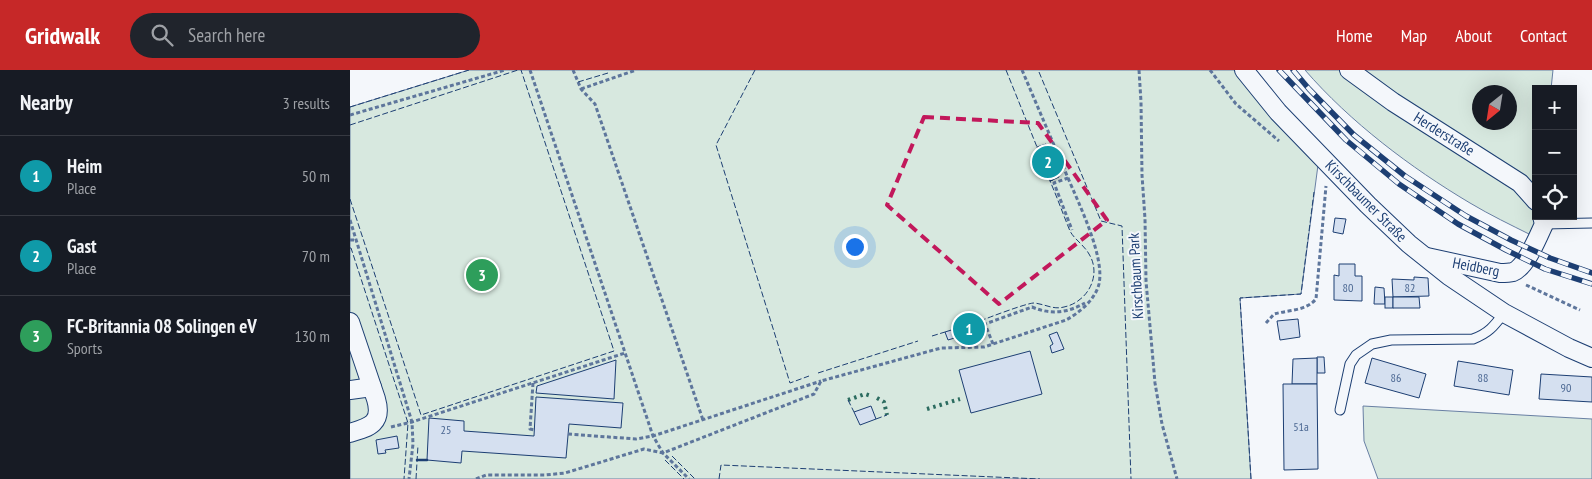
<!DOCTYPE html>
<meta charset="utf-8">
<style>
body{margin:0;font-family:"PT Sans Narrow",sans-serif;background:#20242c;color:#f1f3f6}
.controls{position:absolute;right:15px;top:15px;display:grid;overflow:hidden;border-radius:0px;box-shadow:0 5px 20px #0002}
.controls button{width:45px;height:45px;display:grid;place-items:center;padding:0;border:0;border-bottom:1px solid #363941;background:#171b24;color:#f1f3f6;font:25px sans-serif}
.compass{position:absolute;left:1122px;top:15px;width:45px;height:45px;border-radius:50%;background:#171b24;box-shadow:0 5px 20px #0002;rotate:210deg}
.you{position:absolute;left:504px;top:176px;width:18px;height:18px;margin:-12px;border:4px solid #fff;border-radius:50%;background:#1a73e8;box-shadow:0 0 0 8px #1a73e833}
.badge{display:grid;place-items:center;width:32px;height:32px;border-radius:50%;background:#c62828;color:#fff;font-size:16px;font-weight:700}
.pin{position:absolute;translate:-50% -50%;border:2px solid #fff;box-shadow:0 1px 5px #0006}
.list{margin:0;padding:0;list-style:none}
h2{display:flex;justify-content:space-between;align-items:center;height:65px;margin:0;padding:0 20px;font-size:21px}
h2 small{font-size:16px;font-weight:400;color:#9ea1a6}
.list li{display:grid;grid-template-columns:32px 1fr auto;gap:15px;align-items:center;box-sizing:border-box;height:80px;padding:0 20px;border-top:1px solid #363941}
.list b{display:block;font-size:19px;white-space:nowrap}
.list p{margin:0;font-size:16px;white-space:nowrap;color:#9ea1a6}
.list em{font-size:16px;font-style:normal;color:#9ea1a6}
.icon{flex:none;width:28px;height:28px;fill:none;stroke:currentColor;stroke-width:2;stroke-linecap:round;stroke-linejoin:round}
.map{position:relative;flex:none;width:1242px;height:409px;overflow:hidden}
header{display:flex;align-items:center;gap:30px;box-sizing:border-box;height:70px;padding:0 25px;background:#c62828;color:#fff}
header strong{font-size:24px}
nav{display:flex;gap:28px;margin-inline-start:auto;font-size:18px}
.search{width:350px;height:45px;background:#20242c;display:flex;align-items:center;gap:12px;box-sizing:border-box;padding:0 18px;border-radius:28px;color:#9ea1a6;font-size:19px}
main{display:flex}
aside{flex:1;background:#171b24}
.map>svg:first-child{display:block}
.green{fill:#d7e8df;stroke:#687fa3;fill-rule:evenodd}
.building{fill:#d5e0f0;stroke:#1d3f73}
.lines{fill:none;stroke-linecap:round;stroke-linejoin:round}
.lane-casing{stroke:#1d3f73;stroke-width:11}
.street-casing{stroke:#1d3f73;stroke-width:20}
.path{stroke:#5e769c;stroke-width:3;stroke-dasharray:4 2.5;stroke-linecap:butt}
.lane{stroke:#f4f7fb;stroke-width:9}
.street{stroke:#f4f7fb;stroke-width:18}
.rail-casing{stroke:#1d3f73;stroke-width:5.5}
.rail{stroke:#f4f7fb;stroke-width:4;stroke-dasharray:11;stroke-linecap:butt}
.hedge{stroke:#2c6c60;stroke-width:4;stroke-dasharray:2.5 4;stroke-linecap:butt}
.fence{stroke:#1d3f73;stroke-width:1;stroke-dasharray:6 2.5;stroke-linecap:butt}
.wall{stroke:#1d3f73;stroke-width:2.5}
.marked{fill:none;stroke:#c2185b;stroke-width:4;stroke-dasharray:10 6;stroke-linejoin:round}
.labels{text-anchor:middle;stroke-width:4;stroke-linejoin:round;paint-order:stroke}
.number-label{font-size:12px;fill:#4b6792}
.street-label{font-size:15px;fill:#1d3f73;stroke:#f4f7fb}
</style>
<header>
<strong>Gridwalk</strong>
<div class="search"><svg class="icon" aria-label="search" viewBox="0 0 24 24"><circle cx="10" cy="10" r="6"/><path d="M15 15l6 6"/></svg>Search here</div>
<nav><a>Home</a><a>Map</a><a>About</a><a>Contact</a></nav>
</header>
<main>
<aside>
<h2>Nearby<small>3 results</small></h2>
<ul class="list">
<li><span class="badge" style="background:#0f9aa8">1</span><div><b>Heim</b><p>Place</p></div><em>50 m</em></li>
<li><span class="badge" style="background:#0f9aa8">2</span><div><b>Gast</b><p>Place</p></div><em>70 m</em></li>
<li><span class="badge" style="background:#2e9e5b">3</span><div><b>FC-Britannia 08 Solingen eV</b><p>Sports</p></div><em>130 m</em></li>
</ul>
</aside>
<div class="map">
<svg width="1242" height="409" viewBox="0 0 1242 409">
<rect width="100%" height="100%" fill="#f4f7fb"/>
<g class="green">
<polygon points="119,0 884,0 896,17 968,95 951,224 890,228 901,409 0,409 0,37"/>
<path d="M 955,0 L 1203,0 L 1201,19 L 1186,19 L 1186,146 L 1185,154 L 1181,165 C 1161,155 1140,145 1120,133 C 1061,98 1000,52 955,0 ZM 1130,22 L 1160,22 L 1160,52 L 1130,52 Z"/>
<polygon points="1013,336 1242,349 1242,409 1028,409 1014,371"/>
</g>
<g class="building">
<polygon points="696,74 709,107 700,111 687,77"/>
<polygon points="985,148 996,149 993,164 983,162"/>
<polygon points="989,194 1005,194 1005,206 1012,206 1012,231 984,230 984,205 989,206"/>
<polygon points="1064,207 1078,208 1079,226 1043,227 1042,209 1064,210"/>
<polygon points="1025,217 1034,218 1035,234 1024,234"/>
<rect x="1035" y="227" width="8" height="11"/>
<polygon points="1043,227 1069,227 1070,238 1043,238"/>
<polygon points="948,249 950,267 930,270 927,251"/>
<polygon points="630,251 634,264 625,266 624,262 598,270 595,262"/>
<polygon points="707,262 714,279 702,283 700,276 703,274 699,265"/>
<polygon points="680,281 692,324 621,343 609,300"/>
<polygon points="967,287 974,287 975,303 967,303"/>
<polygon points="967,288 967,314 942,314 943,289"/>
<polygon points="1022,288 1076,304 1069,328 1015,313"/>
<polygon points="266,290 264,329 186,323 187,316"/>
<polygon points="1108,291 1163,300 1159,325 1104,316"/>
<polygon points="1191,304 1242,307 1242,332 1189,329"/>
<polygon points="933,314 967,314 968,399 934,400"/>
<polygon points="186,327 273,333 271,358 219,354 216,388 112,381 111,393 77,390 79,348 114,351 114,361 184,366"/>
<polygon points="521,336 526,349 510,355 504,342"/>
<polygon points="47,366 49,378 35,380 36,383 28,384 26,370"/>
</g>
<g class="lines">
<g class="lane-casing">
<g id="lane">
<polyline points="1194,154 1242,153"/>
<path d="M 990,340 L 1000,294 L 1006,285 L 1022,274 L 1041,270 L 1123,269 C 1139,263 1144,256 1154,243"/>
</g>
</g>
<g class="street-casing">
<g id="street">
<polyline points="894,0 928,42 1018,135 1059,174 1099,206 1154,243 1219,278 1242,288"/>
<polyline points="999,0 1043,32 1170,113 1186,131"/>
<path d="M 1077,187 L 1150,203 C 1154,203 1159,203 1163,202 C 1176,197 1188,167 1194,154 L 1192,146"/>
<path d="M 0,252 L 26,329 C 33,353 20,357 0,363"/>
<polyline points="0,320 22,317"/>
</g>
</g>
<g class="path">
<polyline points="180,0 303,366 313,383 339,409"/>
<polyline points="223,0 231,19 245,34 353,350"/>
<polyline points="672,0 718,108 704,113 722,160"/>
<polyline points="789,0 791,32 792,105 795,149 796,211 805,313 812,354 827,409"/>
<polyline points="860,0 886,34 929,71"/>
<polyline points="231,19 286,0"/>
<polyline points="0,45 155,0"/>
<polyline points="0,150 62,352 63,374 59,409"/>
<polyline points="0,170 6,170"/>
<polyline points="1176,215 1230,240"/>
<path d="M 916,253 L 924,244 C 938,240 956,241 966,229 L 976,116"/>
<path d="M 643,274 L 635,254 L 682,237 C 701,245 717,243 735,233"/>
<polyline points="183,313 180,359 185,360"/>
<polyline points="41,357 62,352 275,283"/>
<polyline points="218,364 286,369 303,366 471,311"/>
<path d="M 126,409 L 136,405 L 195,405 L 215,403 L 294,379 L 313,383 L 464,324 L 471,311 L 591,278 L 634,277 L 716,250 C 729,243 745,230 749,214 C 755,187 729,134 718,108"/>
</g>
<use href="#lane" class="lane"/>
<use href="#street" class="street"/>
<g class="rail-casing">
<g id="rail">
<polyline points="929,0 996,70 1049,114 1108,154 1156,180 1195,199 1242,214"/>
<polyline points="943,0 959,19 1004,65 1055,106 1116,146 1161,170 1200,188 1242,203"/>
</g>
</g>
<use href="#rail" class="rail"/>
<g class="hedge">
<polyline points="527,328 534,332 537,345"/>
<polyline points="498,330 515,324 521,326"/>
<polyline points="577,339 610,329"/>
</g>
<g class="fence">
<polyline points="405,0 366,75 440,313 459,306"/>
<polyline points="656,0 687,77 689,77"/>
<polyline points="689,2 751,151 772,156 781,409"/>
<polyline points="228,12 258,3"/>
<polyline points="0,37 119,0"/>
<polyline points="0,55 168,0"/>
<polyline points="0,129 71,345 264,281 171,0"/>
<polyline points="0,178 1,178 58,353 54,409"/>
<path d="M 630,251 C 640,247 677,233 684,233 C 695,234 703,240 714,237 C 738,232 752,205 739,184 C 734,175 724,169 720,161 C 713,144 707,127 700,111 L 703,110"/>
<polyline points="582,266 595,262"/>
<polyline points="468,303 568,271"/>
<polyline points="498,330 504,342"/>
<polyline points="526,349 537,345"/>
<polyline points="322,386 345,409"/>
<polyline points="315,390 334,409"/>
<polyline points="66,409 68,375"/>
<polyline points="369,409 371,395 690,409"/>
<polyline points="901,409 890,228 951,224 964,122"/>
</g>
<polyline class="wall" points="67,390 77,390"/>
</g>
<path class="marked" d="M 574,47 L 688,53 L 757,150 L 649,234 L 537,135 Z"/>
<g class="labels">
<g class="number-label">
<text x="998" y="222">80</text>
<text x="1060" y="222">82</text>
<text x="1046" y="312">86</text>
<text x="1133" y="312">88</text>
<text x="1216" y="322">90</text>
<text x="951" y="361">51a</text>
<text x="96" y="364">25</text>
</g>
<g class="street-label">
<text transform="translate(1094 64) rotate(32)" y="5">Herderstraße</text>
<text transform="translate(1016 131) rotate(45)" y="5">Kirschbaumer Straße</text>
<text transform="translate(1126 197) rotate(11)" y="5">Heidberg</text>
<text transform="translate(786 206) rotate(-93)" y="5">Kirschbaum Park</text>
</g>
</g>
</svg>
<div class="controls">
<button>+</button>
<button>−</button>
<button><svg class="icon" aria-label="locate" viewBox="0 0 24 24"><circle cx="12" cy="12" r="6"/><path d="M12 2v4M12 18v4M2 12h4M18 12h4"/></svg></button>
</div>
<svg class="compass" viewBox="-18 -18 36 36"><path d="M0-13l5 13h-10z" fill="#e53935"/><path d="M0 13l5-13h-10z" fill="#9ea1a6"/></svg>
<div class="you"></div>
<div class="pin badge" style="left:619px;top:259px;background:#0f9aa8">1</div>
<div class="pin badge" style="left:698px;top:92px;background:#0f9aa8">2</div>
<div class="pin badge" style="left:132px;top:205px;background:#2e9e5b">3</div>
</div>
</main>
